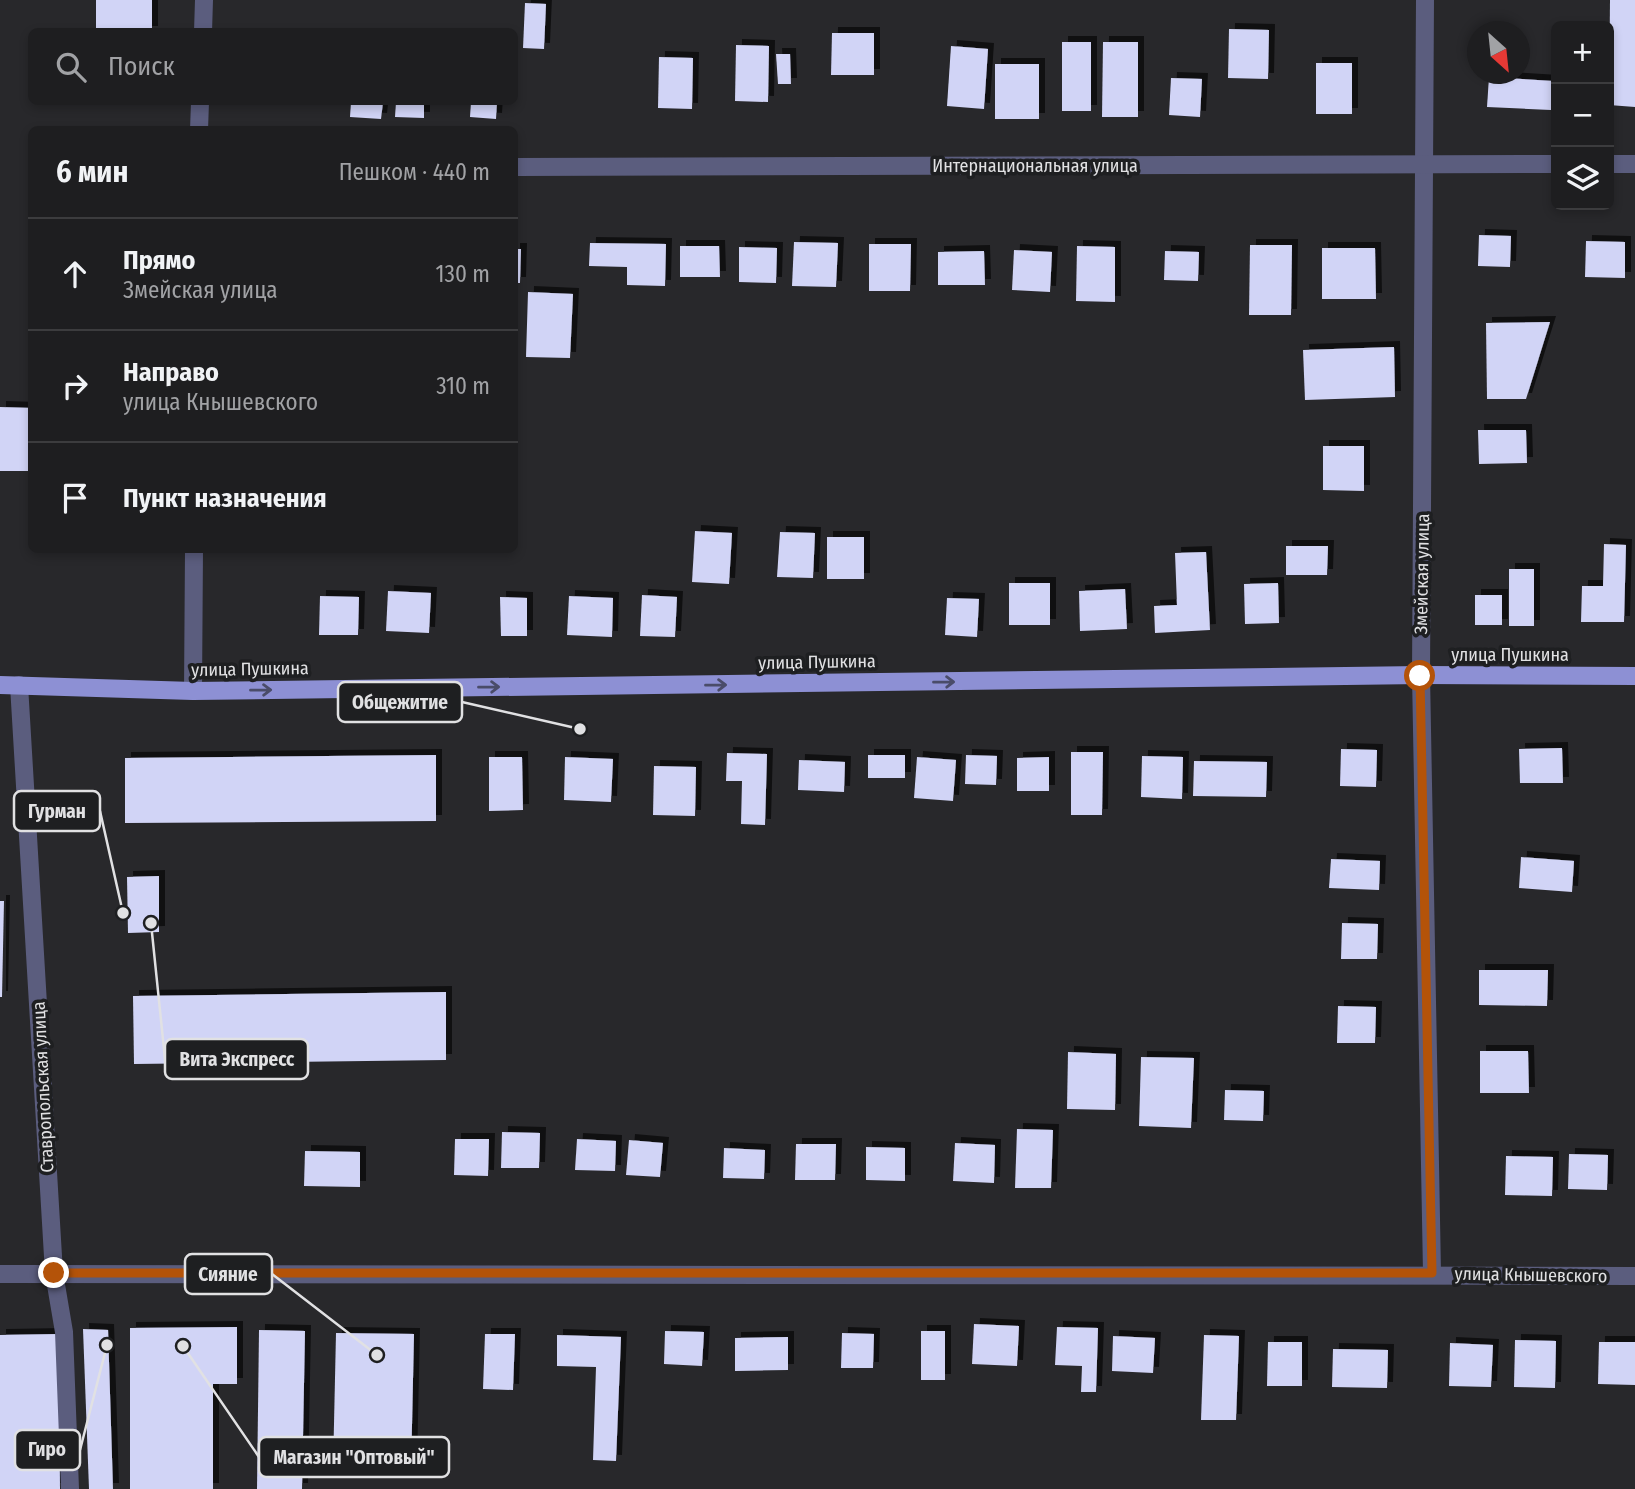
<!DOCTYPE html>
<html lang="ru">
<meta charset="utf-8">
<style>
body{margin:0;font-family:"Fira Sans Condensed",sans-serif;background:#262729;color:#f1f3f6}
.controls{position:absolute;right:21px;top:21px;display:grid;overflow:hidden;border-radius:10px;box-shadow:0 4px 10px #0003}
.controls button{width:63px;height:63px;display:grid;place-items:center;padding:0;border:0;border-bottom:2px solid #3c3c3e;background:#1e1e20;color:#f1f3f6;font:35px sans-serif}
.compass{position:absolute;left:1467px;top:21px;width:63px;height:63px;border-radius:50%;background:#1e1e20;box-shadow:0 4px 10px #0003;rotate:153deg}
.stop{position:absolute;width:21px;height:21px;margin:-16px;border:5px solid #b45309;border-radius:50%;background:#fff}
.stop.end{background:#b45309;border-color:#fff;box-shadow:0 2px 7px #0008}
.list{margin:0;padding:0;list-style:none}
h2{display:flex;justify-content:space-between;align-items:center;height:91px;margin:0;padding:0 28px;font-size:30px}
h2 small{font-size:23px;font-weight:400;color:#a1a2a5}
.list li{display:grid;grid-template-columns:46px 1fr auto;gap:21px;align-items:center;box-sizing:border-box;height:112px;padding:0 28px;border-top:2px solid #3c3c3e}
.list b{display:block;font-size:26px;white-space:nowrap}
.list p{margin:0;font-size:23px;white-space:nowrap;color:#a1a2a5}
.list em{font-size:23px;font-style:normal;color:#a1a2a5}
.icon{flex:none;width:38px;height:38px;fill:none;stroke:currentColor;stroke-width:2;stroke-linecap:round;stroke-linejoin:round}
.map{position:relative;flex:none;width:1635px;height:1489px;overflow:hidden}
.search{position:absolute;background:#1e1e20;box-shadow:0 4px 10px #0003;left:28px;top:28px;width:490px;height:77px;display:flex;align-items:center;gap:18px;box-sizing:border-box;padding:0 24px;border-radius:10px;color:#a1a2a5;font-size:26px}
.panel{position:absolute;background:#1e1e20;box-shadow:0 4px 10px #0003;left:28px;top:126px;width:490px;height:427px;border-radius:10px}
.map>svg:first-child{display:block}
.building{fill:#d1d4f6;filter:url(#shadow)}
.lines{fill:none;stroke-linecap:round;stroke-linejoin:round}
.minor{stroke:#5b5d7e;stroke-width:18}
.major{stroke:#8d90d4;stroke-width:18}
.oneway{stroke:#4a4c69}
.route{stroke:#b45309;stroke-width:9}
.labels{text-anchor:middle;stroke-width:7;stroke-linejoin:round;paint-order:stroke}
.street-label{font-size:18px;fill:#e1e1e3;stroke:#1e1f21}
.leader{fill:none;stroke:#e1e1e3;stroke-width:2.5}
.callout-dot{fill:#e1e1e3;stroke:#1e1f21;stroke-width:2.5}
.callout{fill:#1e1f21;stroke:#e1e1e3;stroke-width:2.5}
.callout-label{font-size:19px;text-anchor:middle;font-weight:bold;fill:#e1e1e3}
</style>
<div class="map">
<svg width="1635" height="1489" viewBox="0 0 1635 1489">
<defs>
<filter id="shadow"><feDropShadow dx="6" dy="-6" stdDeviation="0" flood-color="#0009"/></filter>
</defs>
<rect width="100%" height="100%" fill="#28282b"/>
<g class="building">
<rect x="96" y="0" width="56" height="32"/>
<polygon points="1610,0 1635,0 1635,107 1609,105"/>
<polygon points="525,3 546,4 544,49 523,48"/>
<polygon points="1229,29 1269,30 1268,79 1228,78"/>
<polygon points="832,33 874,33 874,75 831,75"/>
<rect x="1062" y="42" width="29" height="69"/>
<polygon points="1103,42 1138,42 1138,117 1102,117"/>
<polygon points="736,45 769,46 768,102 735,101"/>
<polygon points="951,46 988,49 984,109 947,106"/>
<polygon points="776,54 790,54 791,84 778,84"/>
<polygon points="659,57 693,58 692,109 658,108"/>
<rect x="1316" y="63" width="36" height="51"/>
<rect x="995" y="64" width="44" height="55"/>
<polygon points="1489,77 1553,81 1551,110 1487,107"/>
<polygon points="1171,78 1202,79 1200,117 1169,115"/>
<polygon points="351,102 383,102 381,119 350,117"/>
<polygon points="396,102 424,102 424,118 395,117"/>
<polygon points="471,102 497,102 496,119 470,117"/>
<polygon points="1479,235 1511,236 1510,267 1478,266"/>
<polygon points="1586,241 1625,242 1625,278 1585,277"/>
<polygon points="794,242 838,243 836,287 792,286"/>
<polygon points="590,243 666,244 665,286 627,285 627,267 589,266"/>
<polygon points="869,244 911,244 910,291 869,291"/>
<polygon points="1250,245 1292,245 1291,315 1249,315"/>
<polygon points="680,246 719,246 720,277 680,277"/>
<polygon points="1077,246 1115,247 1115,302 1076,301"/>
<polygon points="739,247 777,248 776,283 739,282"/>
<polygon points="1322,248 1375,248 1376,299 1322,299"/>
<polygon points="514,249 521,249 520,283 514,283"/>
<polygon points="1014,250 1052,252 1050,292 1012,290"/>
<polygon points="984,251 985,285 938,285 938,252"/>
<polygon points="1165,251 1199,252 1198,281 1164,280"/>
<polygon points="528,292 573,294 570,358 526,357"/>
<polygon points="1550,322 1526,399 1487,399 1486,323"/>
<polygon points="1394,347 1395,397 1305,400 1303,350"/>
<polygon points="0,407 32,408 32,471 0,471"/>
<polygon points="1478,430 1526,430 1527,463 1479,464"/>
<polygon points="1323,446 1364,446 1364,491 1323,490"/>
<polygon points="695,531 732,533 729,584 692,582"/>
<polygon points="780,532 815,533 813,578 777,577"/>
<rect x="827" y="537" width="37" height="42"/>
<polygon points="1604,544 1626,545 1624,622 1581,622 1582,586 1603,586"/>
<polygon points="1286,546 1328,546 1327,575 1286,575"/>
<polygon points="1206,552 1210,630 1155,633 1154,606 1177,605 1175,553"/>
<rect x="1509" y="569" width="25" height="57"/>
<rect x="1009" y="583" width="41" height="42"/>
<polygon points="1278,583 1279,623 1245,624 1244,584"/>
<polygon points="1125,589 1127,629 1080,631 1079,591"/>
<polygon points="388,591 431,593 429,633 386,631"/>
<polygon points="642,595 677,597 675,637 640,636"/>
<rect x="1475" y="595" width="27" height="30"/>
<polygon points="320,596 359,597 358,635 319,635"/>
<polygon points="569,596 613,598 612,637 567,635"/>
<polygon points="500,597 527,598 527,636 501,636"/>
<polygon points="947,598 979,599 977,637 945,635"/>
<polygon points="1562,748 1563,783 1520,783 1519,749"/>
<polygon points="1341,749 1377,750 1376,787 1340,786"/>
<polygon points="1071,752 1103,752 1102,815 1071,815"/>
<polygon points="727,753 767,754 765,825 741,824 742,781 726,781"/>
<polygon points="436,755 436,821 125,823 125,758"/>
<rect x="868" y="755" width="37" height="23"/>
<polygon points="966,755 997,756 996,785 965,784"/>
<polygon points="1142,756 1183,757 1182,799 1141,797"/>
<polygon points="489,757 522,757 523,810 489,811"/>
<polygon points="565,757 613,759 611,802 564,800"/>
<polygon points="917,757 956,760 953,801 914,798"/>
<polygon points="1049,757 1049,791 1017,791 1017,758"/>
<polygon points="799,760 845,762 844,792 798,790"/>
<polygon points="1194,761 1267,762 1266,797 1193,796"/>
<polygon points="654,766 696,767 695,816 653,815"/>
<polygon points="1521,857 1574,861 1572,892 1519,888"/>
<polygon points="1331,859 1380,861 1379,890 1329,888"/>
<polygon points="159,876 159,932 128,933 127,877"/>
<polygon points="0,901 4,901 2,997 0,997"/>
<polygon points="1342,923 1378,924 1377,959 1341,959"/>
<polygon points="1479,970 1548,970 1547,1006 1479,1005"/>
<polygon points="446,992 446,1060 134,1064 133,996"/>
<polygon points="1338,1006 1376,1007 1375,1043 1337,1043"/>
<polygon points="1480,1051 1528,1051 1529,1093 1480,1093"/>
<polygon points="1068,1052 1116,1054 1115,1110 1067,1109"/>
<polygon points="1141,1057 1194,1058 1191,1128 1139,1126"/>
<polygon points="1225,1090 1264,1091 1263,1121 1224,1120"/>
<polygon points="1017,1129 1053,1130 1051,1188 1015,1188"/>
<polygon points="502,1132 540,1133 539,1168 501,1168"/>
<polygon points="455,1139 489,1139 488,1176 454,1175"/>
<polygon points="577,1139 616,1141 615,1171 575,1170"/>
<polygon points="629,1140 663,1143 660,1177 626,1175"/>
<polygon points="955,1143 995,1145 994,1183 953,1181"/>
<polygon points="796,1144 836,1144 835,1180 795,1180"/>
<polygon points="866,1147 905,1148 905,1181 866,1180"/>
<polygon points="724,1148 765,1150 764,1179 723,1178"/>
<polygon points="305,1151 360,1152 360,1187 304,1186"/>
<polygon points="1569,1154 1608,1155 1607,1190 1568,1189"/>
<polygon points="1506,1156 1553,1157 1552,1196 1505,1195"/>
<polygon points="974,1324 1019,1326 1017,1366 972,1364"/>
<polygon points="237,1327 237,1384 213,1384 213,1489 130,1489 130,1328"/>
<polygon points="1057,1327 1098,1328 1096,1392 1081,1392 1082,1366 1055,1365"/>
<polygon points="83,1329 108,1330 113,1489 89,1489"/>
<polygon points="259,1330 305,1331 302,1489 257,1489"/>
<polygon points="665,1331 704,1332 702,1366 664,1364"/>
<rect x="921" y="1331" width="24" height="49"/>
<polygon points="336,1333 414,1334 411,1470 333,1469"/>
<polygon points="842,1333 874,1334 873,1368 841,1368"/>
<polygon points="58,1334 60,1489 0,1489 0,1335"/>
<polygon points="485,1334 515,1334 513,1390 483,1389"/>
<polygon points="557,1335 621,1337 616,1461 593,1460 596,1367 557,1366"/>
<polygon points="1204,1335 1239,1336 1236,1420 1201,1420"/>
<polygon points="1113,1336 1155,1338 1153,1373 1112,1371"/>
<polygon points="788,1337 788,1370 735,1371 735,1338"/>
<polygon points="1515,1340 1556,1341 1555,1388 1514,1387"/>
<polygon points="1268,1342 1302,1342 1302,1386 1267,1386"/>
<polygon points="1599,1342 1635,1342 1635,1385 1598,1384"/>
<polygon points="1450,1343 1493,1345 1491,1387 1449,1386"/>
<polygon points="1333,1349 1388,1350 1387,1388 1332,1387"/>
</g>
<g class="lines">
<g class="minor">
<polyline points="1425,0 1421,675 1432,1273"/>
<polyline points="203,32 204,0"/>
<polyline points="199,130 200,102"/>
<polyline points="1609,164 1635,164"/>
<polyline points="514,167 1556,164"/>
<polyline points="19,685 54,1273 64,1332 70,1489"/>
<polyline points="193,691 194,550"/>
<polyline points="0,1274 1635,1276"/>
</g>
<polyline class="major" points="0,685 193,691 1421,675 1635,676"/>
</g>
<defs><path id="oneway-shaft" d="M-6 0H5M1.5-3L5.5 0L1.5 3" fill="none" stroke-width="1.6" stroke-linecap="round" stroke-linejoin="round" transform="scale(1.75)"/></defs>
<g class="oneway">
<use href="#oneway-shaft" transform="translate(944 682) rotate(-1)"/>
<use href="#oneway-shaft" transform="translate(716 685) rotate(-1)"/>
<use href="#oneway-shaft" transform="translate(489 687) rotate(-1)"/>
<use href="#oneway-shaft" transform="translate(261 690) rotate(-1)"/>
</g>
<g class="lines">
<polyline class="route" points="54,1273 1432,1273 1420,676"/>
</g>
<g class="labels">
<g class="street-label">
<text x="1035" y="172">Интернациональная улица</text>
<text transform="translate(1422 574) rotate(-89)" y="6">Змейская улица</text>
<text x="1510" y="661">улица Пушкина</text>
<text transform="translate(817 662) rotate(-1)" y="6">улица Пушкина</text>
<text transform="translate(250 669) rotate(-1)" y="6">улица Пушкина</text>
<text transform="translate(43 1087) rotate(-93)" y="6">Ставропольская улица</text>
<text transform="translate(1531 1275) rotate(1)" y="6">улица Кнышевского</text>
</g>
</g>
<path class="leader" d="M580 729L462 702M123 913L100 811M151 923L165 1059M377 1355L272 1274M107 1345L80 1450M183 1346L259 1457"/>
<g class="callout-dot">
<circle cx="580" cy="729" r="7"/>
<circle cx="123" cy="913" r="7"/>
<circle cx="151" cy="923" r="7"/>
<circle cx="377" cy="1355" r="7"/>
<circle cx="107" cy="1345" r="7"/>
<circle cx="183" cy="1346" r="7"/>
</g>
<g class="callout">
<rect x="338" y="682" width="124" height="40" rx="7"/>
<rect x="14" y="791" width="86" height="40" rx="7"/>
<rect x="165" y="1039" width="143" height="40" rx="7"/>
<rect x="185" y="1254" width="87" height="40" rx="7"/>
<rect x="15" y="1430" width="65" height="40" rx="7"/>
<rect x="259" y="1437" width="190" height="40" rx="7"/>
</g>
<g class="callout-label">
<text x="400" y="709">Общежитие</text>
<text x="57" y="818">Гурман</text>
<text x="237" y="1066">Вита Экспресс</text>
<text x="228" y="1281">Сияние</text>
<text x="47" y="1456">Гиро</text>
<text x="354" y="1464">Магазин "Оптовый"</text>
</g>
</svg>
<div class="controls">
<button>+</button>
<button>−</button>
<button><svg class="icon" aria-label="layers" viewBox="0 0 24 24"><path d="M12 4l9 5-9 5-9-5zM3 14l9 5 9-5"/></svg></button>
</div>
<svg class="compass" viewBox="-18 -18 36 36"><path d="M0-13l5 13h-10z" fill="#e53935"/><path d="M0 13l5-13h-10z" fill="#a1a2a5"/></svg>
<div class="stop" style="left:1420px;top:676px"></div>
<div class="stop end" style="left:54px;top:1273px"></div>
<div class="search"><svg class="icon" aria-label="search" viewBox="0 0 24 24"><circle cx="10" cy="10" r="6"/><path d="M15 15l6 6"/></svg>Поиск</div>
<section class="panel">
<h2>6 мин<small>Пешком · 440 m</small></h2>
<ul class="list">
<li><svg class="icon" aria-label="ahead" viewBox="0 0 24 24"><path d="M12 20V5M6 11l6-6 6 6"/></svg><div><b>Прямо</b><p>Змейская улица</p></div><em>130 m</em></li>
<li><svg class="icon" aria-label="right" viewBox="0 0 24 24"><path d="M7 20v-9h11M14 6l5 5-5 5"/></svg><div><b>Направо</b><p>улица Кнышевского</p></div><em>310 m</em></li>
<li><svg class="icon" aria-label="arrive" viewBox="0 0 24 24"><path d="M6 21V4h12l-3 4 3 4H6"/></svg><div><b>Пункт назначения</b></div></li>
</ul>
</section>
</div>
